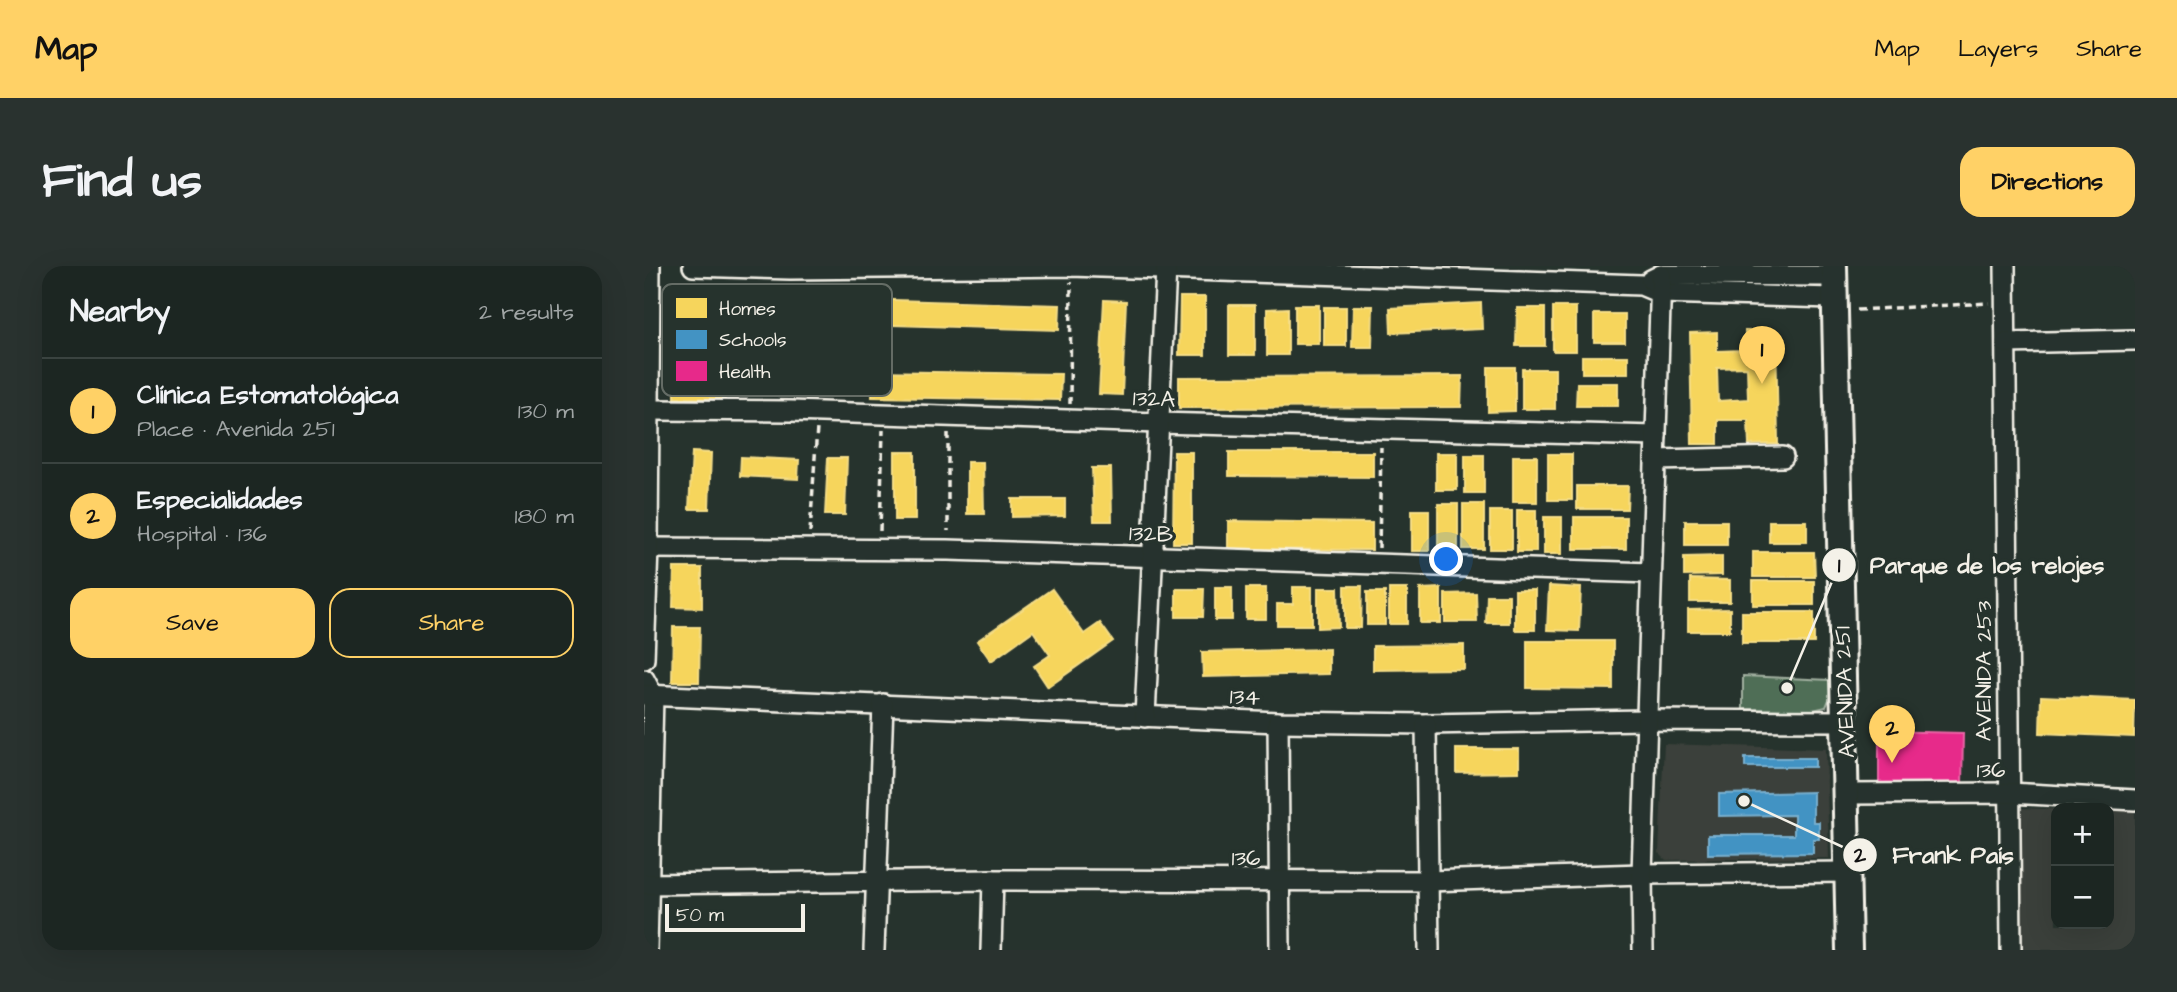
<!DOCTYPE html>
<meta charset="utf-8">
<style>
body{margin:0;font-family:"Architects Daughter",sans-serif;background:#29322f;color:#f1f3f6}
.controls{position:absolute;right:21px;bottom:21px;display:grid;overflow:hidden;border-radius:14px;box-shadow:0 7px 28px #0002}
.controls button{width:63px;height:63px;display:grid;place-items:center;padding:0;border:0;border-bottom:2px solid #3a4340;background:#1c2622;color:#f1f3f6;font:35px sans-serif}
.scale{position:absolute;left:21px;bottom:18px;width:140px;box-sizing:border-box;padding-left:7px;border:4px solid #f4f1e8;border-top:0;font-size:19px;line-height:24px;white-space:nowrap;color:#f4f1e8;-webkit-text-stroke:5px #26332d;paint-order:stroke}
.you{position:absolute;left:803px;top:294px;width:24px;height:24px;margin:-18px;border:5px solid #fff;border-radius:50%;background:#1a73e8;box-shadow:0 0 0 10px #1a73e833}
.badge{display:grid;place-items:center;width:46px;height:46px;border-radius:50%;background:#ffd166;color:#111;font-size:23px;font-weight:700}
.pin{position:absolute;translate:-50% -58px;filter:drop-shadow(0 2px 4px #0008)}
.pin::after{content:'';position:absolute;top:37px;width:24px;height:21px;background:inherit;clip-path:polygon(0 0,100% 0,50% 100%)}
.list{margin:0;padding:0;list-style:none}
h2{display:flex;justify-content:space-between;align-items:center;height:91px;margin:0;padding:0 28px;font-size:30px}
h2 small{font-size:23px;font-weight:400;color:#a0a5a5}
.list li{display:grid;grid-template-columns:46px 1fr auto;gap:21px;align-items:center;box-sizing:border-box;height:105px;padding:0 28px;border-top:2px solid #3a4340}
.list b{display:block;font-size:26px;white-space:nowrap}
.list p{margin:0;font-size:23px;white-space:nowrap;color:#a0a5a5}
.list em{font-size:23px;font-style:normal;color:#a0a5a5}
.actions{display:flex;gap:14px;padding:21px 28px}
.actions a{flex:1;padding:16px 0;border:2px solid #ffd166;border-radius:21px;text-align:center;font-size:24px;color:#ffd166}
.actions .main{background:#ffd166;color:#111}
.map{position:relative;flex:none;width:1491px;height:684px;overflow:hidden;border-radius:21px}
header{display:flex;align-items:center;gap:42px;box-sizing:border-box;height:98px;padding:0 35px;background:#ffd166;color:#111}
header strong{font-size:33px}
nav{display:flex;gap:38px;margin-inline-start:auto;font-size:24px}
.intro{display:flex;align-items:center;justify-content:space-between;box-sizing:border-box;height:168px;padding:0 42px}
h1{margin:0;font-size:49px}
.button{padding:18px 32px;border-radius:21px;background:#ffd166;color:#111;font-size:24px;font-weight:700}
main{display:flex;gap:42px;padding:0 42px}
aside{flex:1;background:#1c2622;border-radius:21px;box-shadow:0 7px 28px #0002}
.map>svg:first-child{display:block}
.built{fill:#3b403a}
.green{fill:#4f6e57;stroke:#a2b0a0;stroke-width:2}
.homes{fill:#f6d55c;stroke:#f5dd86;stroke-width:2;fill-rule:evenodd}
.schools{fill:#4393c3;stroke:#78afce;stroke-width:2}
.health{fill:#e7298a;stroke:#eb65a6;stroke-width:2}
.lines{fill:none;stroke-linecap:round;stroke-linejoin:round}
.minor-casing{stroke:#f4f1e8;stroke-width:24}
.major-casing{stroke:#f4f1e8;stroke-width:30}
.path{stroke:#f4f1e8;stroke-width:3.5;stroke-dasharray:7 5;stroke-linecap:butt}
.minor{stroke:#26332d;stroke-width:19}
.major{stroke:#26332d;stroke-width:24}
.labels{text-anchor:middle;stroke-width:7;stroke-linejoin:round;paint-order:stroke}
.street-label{font-size:23px;fill:#f4f1e8;stroke:#26332d}
.key{fill:#26332d;stroke:#646c65;stroke-width:2}
.key-label{font-size:19px;fill:#f4f1e8}
.leader{fill:none;stroke:#f4f1e8;stroke-width:2.5}
.callout-dot{fill:#f4f1e8;stroke:#26332d;stroke-width:2.5}
.mark-label{font-size:21px;text-anchor:middle;font-weight:bold;fill:#111}
.callout-label{font-size:24px;text-anchor:middle;font-weight:bold;fill:#f4f1e8;stroke:#26332d;stroke-width:7;stroke-linejoin:round;paint-order:stroke}
</style>
<header>
<strong>Map</strong>
<nav><a>Map</a><a>Layers</a><a>Share</a></nav>
</header>
<div class="intro"><h1>Find us</h1><a class="button">Directions</a></div>
<main>
<aside>
<h2>Nearby<small>2 results</small></h2>
<ul class="list">
<li><span class="badge">1</span><div><b>Clínica Estomatológica</b><p>Place · Avenida 251</p></div><em>130 m</em></li>
<li><span class="badge">2</span><div><b>Especialidades</b><p>Hospital · 136</p></div><em>180 m</em></li>
</ul>
<div class="actions"><a class="main">Save</a><a>Share</a></div>
</aside>
<div class="map">
<svg width="1491" height="684" viewBox="0 0 1491 684">
<rect width="100%" height="100%" fill="#26332d"/>
<filter id="ink" filterUnits="userSpaceOnUse"><feTurbulence type="fractalNoise" baseFrequency=".0143" numOctaves="2"/><feDisplacementMap in="SourceGraphic" scale="14" xChannelSelector="R" yChannelSelector="G"/><feConvolveMatrix kernelMatrix="1 2 1 2 8 2 1 2 1" color-interpolation-filters="sRGB"/></filter>
<g filter="url(#ink)">
<g class="built">
<polygon points="1020,478 1182,483 1185,592 1022,594 1015,587"/>
<polygon points="1368,542 1412,543 1412,658 1465,658 1465,544 1491,545 1491,684 1369,684"/>
</g>
<polygon class="green" points="1099,410 1186,414 1187,429 1182,441 1165,445 1099,443"/>
<g class="homes">
<polygon points="536,31 561,31 561,89 535,89"/>
<polygon points="183,32 416,39 415,64 182,57"/>
<polygon points="460,34 482,35 478,129 455,128"/>
<polygon points="837,37 838,63 747,67 746,42"/>
<rect x="585" y="39" width="26" height="50"/>
<rect x="651" y="39" width="24" height="39"/>
<polygon points="709,40 729,40 728,81 708,81"/>
<rect x="680" y="41" width="22" height="39"/>
<rect x="909" y="41" width="23" height="44"/>
<polygon points="644,42 644,89 623,89 623,43"/>
<polygon points="873,42 901,42 901,80 872,80"/>
<rect x="950" y="48" width="31" height="28"/>
<path d="M 1101,65 L 1132,65 L 1134,178 L 1105,179 L 1104,154 L 1074,154 L 1074,178 L 1048,178 L 1046,67 L 1073,66 L 1073,85 L 1101,84 ZM 1103,101 L 1104,133 L 1074,135 L 1073,102 Z"/>
<rect x="938" y="90" width="46" height="17"/>
<polygon points="844,101 871,101 871,145 844,146"/>
<polygon points="31,102 81,103 81,133 31,132"/>
<rect x="878" y="103" width="33" height="40"/>
<polygon points="229,105 417,108 416,134 228,131"/>
<polygon points="818,110 817,141 535,142 535,111"/>
<polygon points="933,117 974,117 974,140 932,140"/>
<polygon points="48,186 67,187 65,243 45,243"/>
<rect x="251" y="186" width="20" height="68"/>
<polygon points="530,186 548,186 548,277 529,277"/>
<polygon points="585,186 729,186 729,211 585,210"/>
<rect x="792" y="187" width="21" height="37"/>
<rect x="904" y="188" width="24" height="46"/>
<rect x="821" y="189" width="19" height="38"/>
<rect x="869" y="190" width="24" height="46"/>
<polygon points="97,191 155,194 154,213 96,210"/>
<polygon points="184,192 203,192 201,249 181,249"/>
<polygon points="323,196 339,196 340,248 323,248"/>
<polygon points="448,202 467,202 468,255 450,255"/>
<polygon points="933,220 984,220 983,243 933,243"/>
<polygon points="368,233 421,233 421,250 368,251"/>
<rect x="794" y="238" width="20" height="46"/>
<rect x="819" y="238" width="21" height="45"/>
<rect x="768" y="244" width="17" height="41"/>
<rect x="873" y="244" width="19" height="42"/>
<rect x="846" y="245" width="22" height="38"/>
<rect x="900" y="251" width="18" height="37"/>
<rect x="930" y="251" width="52" height="32"/>
<polygon points="584,255 728,257 728,284 584,283"/>
<rect x="1041" y="255" width="42" height="24"/>
<rect x="1125" y="255" width="38" height="21"/>
<polygon points="1109,286 1170,286 1171,311 1109,311"/>
<polygon points="1078,290 1078,309 1040,310 1040,291"/>
<polygon points="30,302 58,302 58,342 29,341"/>
<polygon points="1046,313 1086,314 1086,336 1046,336"/>
<rect x="1109" y="315" width="61" height="24"/>
<polygon points="701,320 718,320 717,362 701,362"/>
<polygon points="905,320 937,322 935,365 903,364"/>
<rect x="571" y="321" width="17" height="33"/>
<polygon points="649,321 668,321 668,359 633,359 633,338 649,338"/>
<rect x="602" y="322" width="20" height="31"/>
<polygon points="674,322 694,322 695,361 674,362"/>
<polygon points="797,322 797,357 776,357 776,323"/>
<polygon points="408,323 440,368 456,357 469,375 404,421 390,400 406,389 389,365 347,395 333,375"/>
<polygon points="532,323 560,323 559,351 532,351"/>
<rect x="745" y="323" width="18" height="35"/>
<rect x="871" y="324" width="20" height="40"/>
<rect x="723" y="326" width="18" height="33"/>
<polygon points="832,327 833,356 801,356 801,328"/>
<polygon points="843,329 865,329 865,357 842,357"/>
<polygon points="1086,343 1086,365 1044,365 1044,344"/>
<rect x="1098" y="346" width="72" height="31"/>
<polygon points="29,361 56,361 55,416 28,416"/>
<polygon points="883,375 969,375 969,423 883,422"/>
<polygon points="820,379 820,403 729,404 729,380"/>
<polygon points="685,383 685,408 559,411 558,386"/>
<polygon points="1397,430 1491,434 1490,471 1396,467"/>
<polygon points="812,483 875,483 875,506 812,507"/>
</g>
<g class="schools">
<rect x="1101" y="492" width="70" height="9"/>
<polygon points="1169,526 1169,556 1175,556 1175,573 1169,573 1169,587 1064,588 1064,569 1150,569 1150,549 1075,550 1075,528"/>
</g>
<polygon class="health" points="1235,465 1319,467 1318,519 1235,518"/>
<g class="lines">
<g class="minor-casing">
<g id="minor">
<polyline points="49,0 146,3 427,0 997,19 1016,27 1189,32"/>
<polyline points="1361,0 1367,684"/>
<polyline points="1007,14 1017,9 1189,10"/>
<polyline points="1362,77 1491,74"/>
<polyline points="6,144 147,145 514,157 1012,170"/>
<polyline points="1011,194 1139,191"/>
<polyline points="4,282 304,284 1007,307"/>
<polyline points="0,393 4,282 6,0"/>
<polyline points="0,413 9,430 3,684"/>
<polyline points="0,429 634,456 782,458 1002,454 1200,455"/>
<polyline points="501,451 522,2"/>
<polyline points="634,456 636,684"/>
<polyline points="782,458 785,684"/>
<polyline points="1203,528 1365,527 1491,534"/>
<polyline points="0,618 349,614 784,615 998,608 1204,606"/>
<polyline points="230,684 239,438"/>
<polyline points="347,684 349,614"/>
<polyline points="999,684 998,608 1017,9"/>
</g>
</g>
<g class="major-casing">
<polyline id="major" points="1190,0 1205,684"/>
</g>
<g class="path">
<polyline points="146,21 147,129"/>
<polyline points="1213,44 1345,37"/>
<polyline points="426,138 427,16"/>
<polyline points="304,167 304,265"/>
<polyline points="236,265 239,164"/>
<polyline points="166,266 173,162"/>
<polyline points="735,282 737,181"/>
</g>
<use href="#minor" class="minor"/>
<use href="#major" class="major"/>
</g>
</g>
<g class="labels">
<g class="street-label">
<text transform="translate(510 132) rotate(2)" y="8">132A</text>
<text transform="translate(507 267) rotate(2)" y="8">132B</text>
<text transform="translate(1339 405) rotate(-90)" y="8">AVENIDA 253</text>
<text transform="translate(1200 426) rotate(-92)" y="8">AVENIDA 251</text>
<text transform="translate(601 430) rotate(2)" y="8">134</text>
<text x="1347" y="511">136</text>
<text x="602" y="599">136</text>
</g>
</g>
<rect x="18" y="18" width="230" height="112" rx="10" class="key"/>
<rect x="32" y="32" width="31" height="20" fill="#f6d55c"/>
<rect x="32" y="64" width="31" height="19" fill="#4393c3"/>
<rect x="32" y="95" width="31" height="20" fill="#e7298a"/>
<g class="key-label">
<text x="75" y="49">Homes</text>
<text x="75" y="80">Schools</text>
<text x="75" y="112">Health</text>
</g>
<path class="leader" d="M1143 422L1195 299M1100 535L1216 589"/>
<g class="callout-dot">
<circle cx="1143" cy="422" r="7"/>
<circle cx="1100" cy="535" r="7"/>
<circle cx="1195" cy="299" r="18"/>
<circle cx="1216" cy="589" r="18"/>
</g>
<g class="mark-label">
<text x="1195" y="306">1</text>
<text x="1216" y="596">2</text>
</g>
<g class="callout-label">
<text x="1343" y="307">Parque de los relojes</text>
<text x="1309" y="597">Frank País</text>
</g>
</svg>
<div class="controls">
<button>+</button>
<button>−</button>
</div>
<div class="scale">50 m</div>
<div class="you"></div>
<div class="pin badge" style="left:1118px;top:118px">1</div>
<div class="pin badge" style="left:1248px;top:497px">2</div>
</div>
</main>
